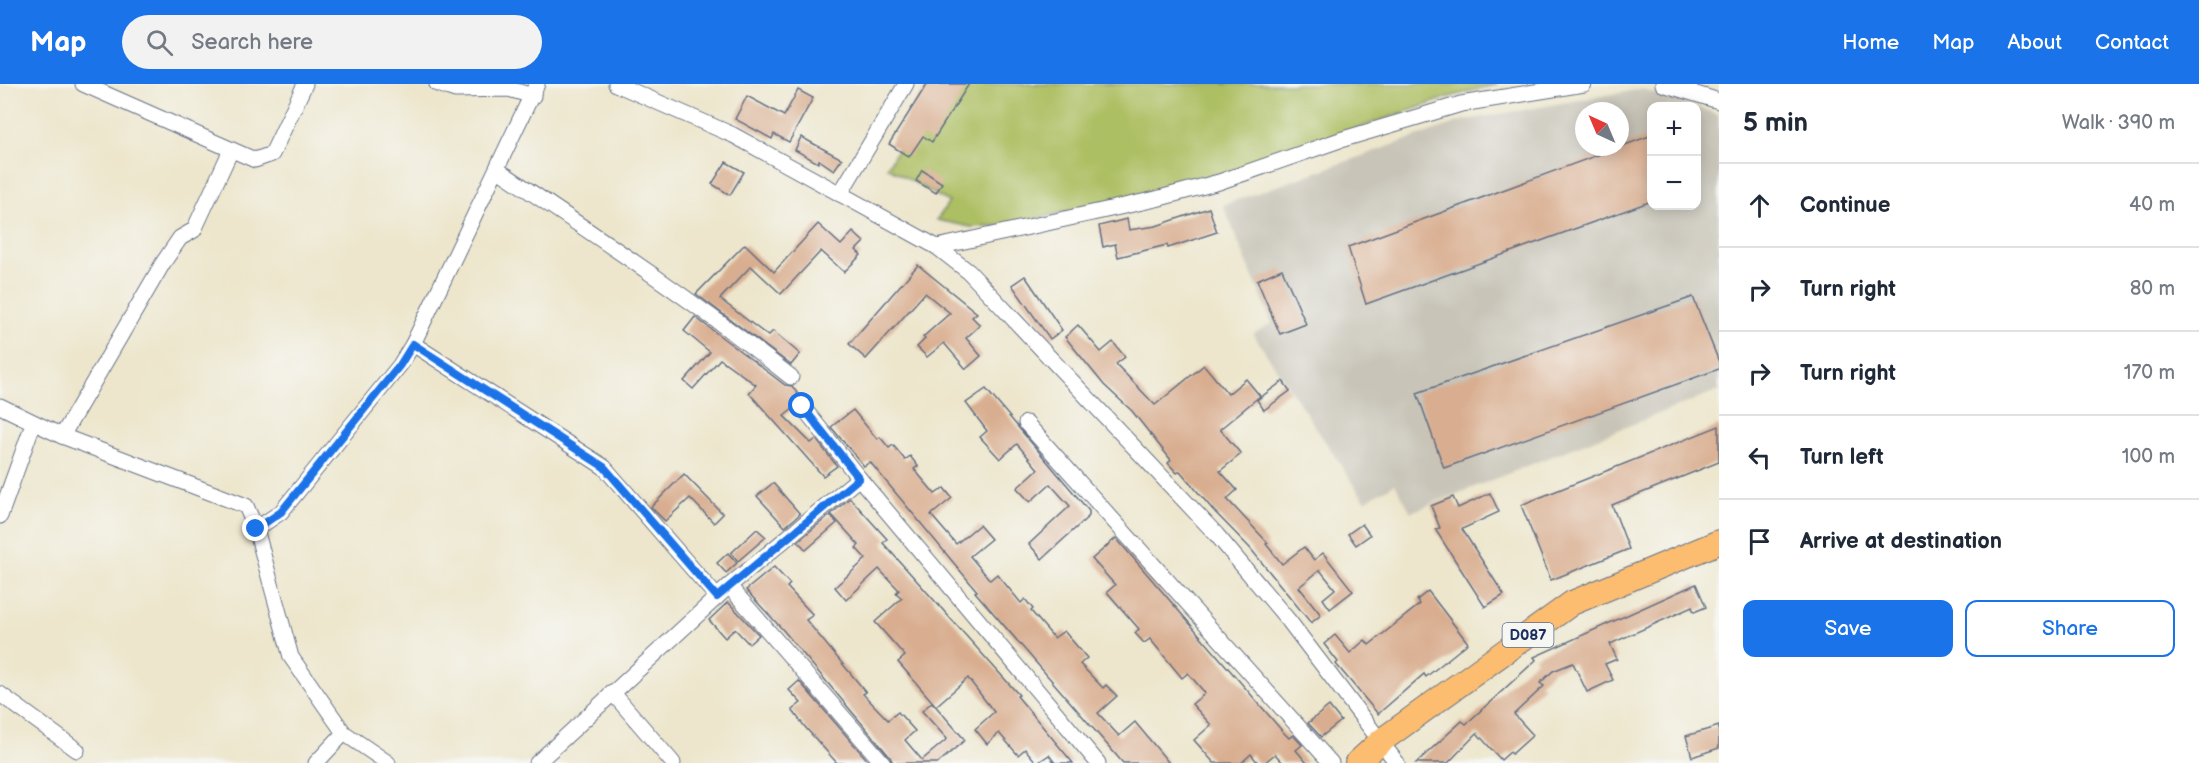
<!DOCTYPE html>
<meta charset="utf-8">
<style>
body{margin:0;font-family:"Balsamiq Sans",sans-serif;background:#f2f2f3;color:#1f2937}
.controls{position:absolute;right:18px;top:18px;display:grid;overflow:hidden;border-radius:12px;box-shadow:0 3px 15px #0003}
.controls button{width:54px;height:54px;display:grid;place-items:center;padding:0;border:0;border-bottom:2px solid #e0e1e3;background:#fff;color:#1f2937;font:30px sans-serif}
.compass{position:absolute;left:1575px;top:18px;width:54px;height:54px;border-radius:50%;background:#fff;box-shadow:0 3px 15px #0003;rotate:316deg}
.stop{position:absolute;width:18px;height:18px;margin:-14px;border:4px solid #1a73e8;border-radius:50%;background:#fff}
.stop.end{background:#1a73e8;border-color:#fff;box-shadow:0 2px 6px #0008}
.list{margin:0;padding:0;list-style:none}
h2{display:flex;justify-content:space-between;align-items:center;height:78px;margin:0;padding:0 24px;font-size:26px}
h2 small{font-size:20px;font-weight:400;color:#747a83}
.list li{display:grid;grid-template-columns:39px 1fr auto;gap:18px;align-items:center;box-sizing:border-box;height:84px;padding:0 24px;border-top:2px solid #e0e1e3}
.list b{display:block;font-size:22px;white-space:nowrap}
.list em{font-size:20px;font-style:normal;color:#747a83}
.actions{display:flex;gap:12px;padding:18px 24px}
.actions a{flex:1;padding:14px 0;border:2px solid #1a73e8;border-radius:12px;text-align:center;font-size:21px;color:#1a73e8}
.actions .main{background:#1a73e8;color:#fff}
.icon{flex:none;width:33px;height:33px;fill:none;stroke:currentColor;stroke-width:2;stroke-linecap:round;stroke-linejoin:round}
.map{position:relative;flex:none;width:1719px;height:679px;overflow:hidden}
header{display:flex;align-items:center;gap:36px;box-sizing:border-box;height:84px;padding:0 30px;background:#1a73e8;color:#fff}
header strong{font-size:28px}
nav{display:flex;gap:33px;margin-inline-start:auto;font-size:21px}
.search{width:420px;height:54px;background:#f2f2f3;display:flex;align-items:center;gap:15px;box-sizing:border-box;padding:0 21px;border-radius:33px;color:#747a83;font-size:22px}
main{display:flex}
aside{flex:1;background:#fff}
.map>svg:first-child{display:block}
.industrial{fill:#c8c4b8;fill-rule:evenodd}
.green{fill:#adbf63;stroke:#647760;stroke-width:1.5}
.building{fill:#d9ae90}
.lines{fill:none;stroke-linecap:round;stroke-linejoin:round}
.minor-casing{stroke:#646f84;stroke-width:17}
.primary-casing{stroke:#646f84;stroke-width:26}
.minor{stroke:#fff;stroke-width:15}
.primary{stroke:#fcbd6f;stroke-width:24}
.route{stroke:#1a73e8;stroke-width:8}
.labels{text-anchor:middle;stroke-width:5;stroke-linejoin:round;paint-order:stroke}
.shield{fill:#f6f6f2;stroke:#5d6b8a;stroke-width:1.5}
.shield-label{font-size:15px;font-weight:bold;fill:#1b2f5e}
</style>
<header>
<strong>Map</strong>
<div class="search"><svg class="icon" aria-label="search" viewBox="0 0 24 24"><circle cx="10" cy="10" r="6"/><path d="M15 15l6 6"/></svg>Search here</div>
<nav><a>Home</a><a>Map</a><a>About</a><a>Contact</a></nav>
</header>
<main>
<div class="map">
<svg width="1719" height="679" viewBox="0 0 1719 679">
<rect width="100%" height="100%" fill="#f6f6f2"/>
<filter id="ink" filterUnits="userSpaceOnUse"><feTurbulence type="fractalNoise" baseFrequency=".0167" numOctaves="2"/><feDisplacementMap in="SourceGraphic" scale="12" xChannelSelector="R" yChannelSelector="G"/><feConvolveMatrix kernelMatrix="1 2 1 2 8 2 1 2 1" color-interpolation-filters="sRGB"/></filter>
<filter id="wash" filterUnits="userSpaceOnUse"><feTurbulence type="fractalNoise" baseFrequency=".008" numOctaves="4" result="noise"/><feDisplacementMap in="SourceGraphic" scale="24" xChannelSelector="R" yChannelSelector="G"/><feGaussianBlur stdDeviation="1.35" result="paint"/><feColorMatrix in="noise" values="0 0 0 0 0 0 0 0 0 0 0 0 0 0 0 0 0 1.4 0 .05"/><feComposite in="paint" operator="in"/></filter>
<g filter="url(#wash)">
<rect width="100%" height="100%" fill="#ede6cc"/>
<path class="industrial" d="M 1642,5 L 1694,22 L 1652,22 L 1652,122 L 1696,122 L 1697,23 L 1719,31 L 1719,306 L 1411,428 L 1395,400 L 1365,417 L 1253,250 L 1272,239 L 1223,121 L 1461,37 ZM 1584,27 L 1620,27 L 1620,63 L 1584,63 Z"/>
<polygon class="green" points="938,0 1497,0 1449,13 1212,94 1009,141 971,143 937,136 949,118 887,83"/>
<g id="blocks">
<g class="building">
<polygon points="927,0 969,0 932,58 923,52 909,73 889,60"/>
<polygon points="798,6 813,14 789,58 774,50 772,55 735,35 747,12 784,32"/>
<polygon points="1652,51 1652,117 1366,220 1348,163"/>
<polygon points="801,53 842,75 834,86 819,76 818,79 795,66"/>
<polygon points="726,78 744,88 730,111 712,100"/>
<polygon points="922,86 942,99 936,109 916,97"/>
<polygon points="1209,124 1217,148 1168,164 1167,161 1118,173 1115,160 1103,163 1099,142 1127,135 1129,146 1156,142"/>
<polygon points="818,140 841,161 853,148 864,158 856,166 861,171 844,188 821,167 781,210 751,182 720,215 768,252 773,247 800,270 791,281 696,210 745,160 774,188"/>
<polygon points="918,181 977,229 972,233 980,241 966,254 981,272 966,285 944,259 927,273 917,263 925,255 923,253 950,229 925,209 866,275 849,260"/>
<polygon points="1282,185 1306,240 1280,250 1257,196"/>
<polygon points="1025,192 1062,246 1050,255 1012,201"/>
<polygon points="1693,213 1719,278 1719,285 1444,384 1417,309"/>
<polygon points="695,233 785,301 792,302 800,313 793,318 793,325 784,332 811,359 816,355 837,382 823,392 749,309 756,301 720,275 693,305 684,297 710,268 684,247"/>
<polygon points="1078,241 1101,268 1113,258 1125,273 1116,280 1155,321 1204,281 1228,310 1246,295 1260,312 1220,345 1241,370 1220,387 1237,406 1227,415 1268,459 1266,460 1282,480 1304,463 1314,476 1323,469 1353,507 1330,525 1323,515 1335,505 1320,486 1299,503 1321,531 1311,539 1250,464 1213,426 1180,387 1177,389 1168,379 1171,376 1132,327 1104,301 1065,253"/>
<polygon points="1283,297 1290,307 1264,326 1257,316"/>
<polygon points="986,305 1089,427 1089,432 1042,475 1029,460 1070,422 1050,400 1030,418 1017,404 1038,385 1017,360 1000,375 980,353 987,347 966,319"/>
<polygon points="853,326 877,355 880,353 889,364 893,361 905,376 910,372 918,382 914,385 935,410 944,404 952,414 931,431 956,460 979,441 991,455 970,472 990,496 997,490 1021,519 1025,515 1033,525 1031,527 1054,554 1064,547 1087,574 1080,580 1103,604 1106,601 1117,612 1098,629 1119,652 1135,638 1169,679 1123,679 975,508 977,507 870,378 864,382 831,343"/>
<polygon points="1719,342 1719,378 1612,421 1629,465 1551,496 1521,421"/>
<polygon points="684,390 723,430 714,439 690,414 665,437 651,423"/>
<polygon points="773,399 800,430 785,443 757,412"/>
<polygon points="1490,409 1499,428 1462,445 1504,511 1485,523 1435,445 1440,444 1431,422 1453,413 1458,424"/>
<polygon points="850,414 887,455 883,459 1019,611 1017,612 1073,679 1055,679 1049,671 1037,679 1025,665 1018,671 999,649 987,660 975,645 994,628 968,594 936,622 898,578 905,572 875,538 902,514 896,509 899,506 879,485 846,516 835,503 866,475 856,464 859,461 831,430"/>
<polygon points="830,431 837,439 806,466 798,457"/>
<polygon points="1362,440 1370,451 1356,461 1348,450"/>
<polygon points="757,445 766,453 738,477 731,469"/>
<polygon points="1116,454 1284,649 1289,654 1293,651 1302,661 1296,666 1307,679 1283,679 1275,670 1264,679 1258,679 1251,670 1241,679 1214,679 1194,656 1211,641 1192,620 1205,609 1188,589 1182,594 1150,555 1144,559 1135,549 1139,545 1107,508 1115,501 1092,475"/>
<polygon points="728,469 737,479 726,489 717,479"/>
<polygon points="774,483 790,500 787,503 813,531 806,536 866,608 863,610 888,636 898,628 915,647 905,656 922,676 947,655 922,627 932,618 965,656 938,679 893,679 890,673 783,546 746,506"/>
<polygon points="1696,500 1706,523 1694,528 1692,523 1610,560 1617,575 1605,580 1613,596 1587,608 1573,579 1553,587 1540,599 1544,602 1514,630 1533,651 1512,670 1510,668 1501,676 1477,649 1448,679 1416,679 1462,637 1466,640 1536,576 1534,573"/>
<polygon points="1428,507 1468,559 1426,593 1424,590 1378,630 1336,580 1338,578 1324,560 1335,551 1350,569 1365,556 1369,561 1420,520 1417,516"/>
<polygon points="728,518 759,551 749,560 735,545 725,554 709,536"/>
<polygon points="799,597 870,679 837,679 805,643 792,626 801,619 789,606"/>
<polygon points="1329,622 1341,637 1321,653 1308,639"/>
<polygon points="1719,642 1719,664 1692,673 1686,652"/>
</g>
</g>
</g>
<g filter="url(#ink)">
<use href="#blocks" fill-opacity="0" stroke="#646f84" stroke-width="1.5"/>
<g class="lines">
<g class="minor-casing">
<g id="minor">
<polyline points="83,0 255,76 272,70 305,0"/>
<polyline points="437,0 455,6 509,5 533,12"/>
<polyline points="616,0 733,51 937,163 969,188 1216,450 1289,537 1397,679"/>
<polyline points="1663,0 1719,17"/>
<path d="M 498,86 C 598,153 697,219 791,293"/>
<polyline points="840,110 906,0"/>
<polyline points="937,163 1156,115 1219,98 1340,56 1461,20 1584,0"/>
<polyline points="413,260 604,383 717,513"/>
<polyline points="0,322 62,352 246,422 256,445 291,573 344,649 388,679"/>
<polyline points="802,322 859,394"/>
<polyline points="1026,339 1331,679"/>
<polyline points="62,352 163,179 180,154 194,146 231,66"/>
<polyline points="0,432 33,340"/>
<polyline points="256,445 281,428 400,281 413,260 537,0"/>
<polyline points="729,502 883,679"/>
<polyline points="612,608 673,679"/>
<polyline points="0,610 77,666"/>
<polyline points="316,679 344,649"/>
<polyline points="537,679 729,502 859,394 1098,679"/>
</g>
</g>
<g class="primary-casing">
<polyline id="primary" points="1357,679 1381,657 1572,519 1719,458"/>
</g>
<use href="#minor" class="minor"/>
<use href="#primary" class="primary"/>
</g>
</g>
<g class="lines" filter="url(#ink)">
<polyline class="route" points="256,445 281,428 400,281 413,260 604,383 717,513 859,394 802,322"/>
</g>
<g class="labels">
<rect class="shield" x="1502.5" y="539" width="51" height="24" rx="4.5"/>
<g class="shield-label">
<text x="1528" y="556">D087</text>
</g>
</g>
</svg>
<div class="controls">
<button>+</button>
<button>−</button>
</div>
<svg class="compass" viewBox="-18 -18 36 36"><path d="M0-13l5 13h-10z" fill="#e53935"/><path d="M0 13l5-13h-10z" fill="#747a83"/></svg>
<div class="stop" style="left:802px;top:322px"></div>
<div class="stop end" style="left:256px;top:445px"></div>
</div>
<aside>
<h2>5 min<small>Walk · 390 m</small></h2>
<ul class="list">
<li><svg class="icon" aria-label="ahead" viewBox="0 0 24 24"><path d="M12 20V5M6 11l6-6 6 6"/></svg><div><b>Continue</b></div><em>40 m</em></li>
<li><svg class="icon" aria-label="right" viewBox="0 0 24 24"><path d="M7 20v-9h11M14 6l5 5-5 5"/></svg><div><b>Turn right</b></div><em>80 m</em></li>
<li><svg class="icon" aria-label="right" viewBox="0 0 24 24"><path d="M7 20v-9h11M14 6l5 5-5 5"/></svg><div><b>Turn right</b></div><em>170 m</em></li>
<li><svg class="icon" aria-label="left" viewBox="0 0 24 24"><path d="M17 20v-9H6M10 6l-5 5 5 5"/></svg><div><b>Turn left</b></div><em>100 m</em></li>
<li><svg class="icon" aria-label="arrive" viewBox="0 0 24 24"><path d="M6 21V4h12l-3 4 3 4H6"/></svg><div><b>Arrive at destination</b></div></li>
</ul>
<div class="actions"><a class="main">Save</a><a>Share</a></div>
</aside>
</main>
